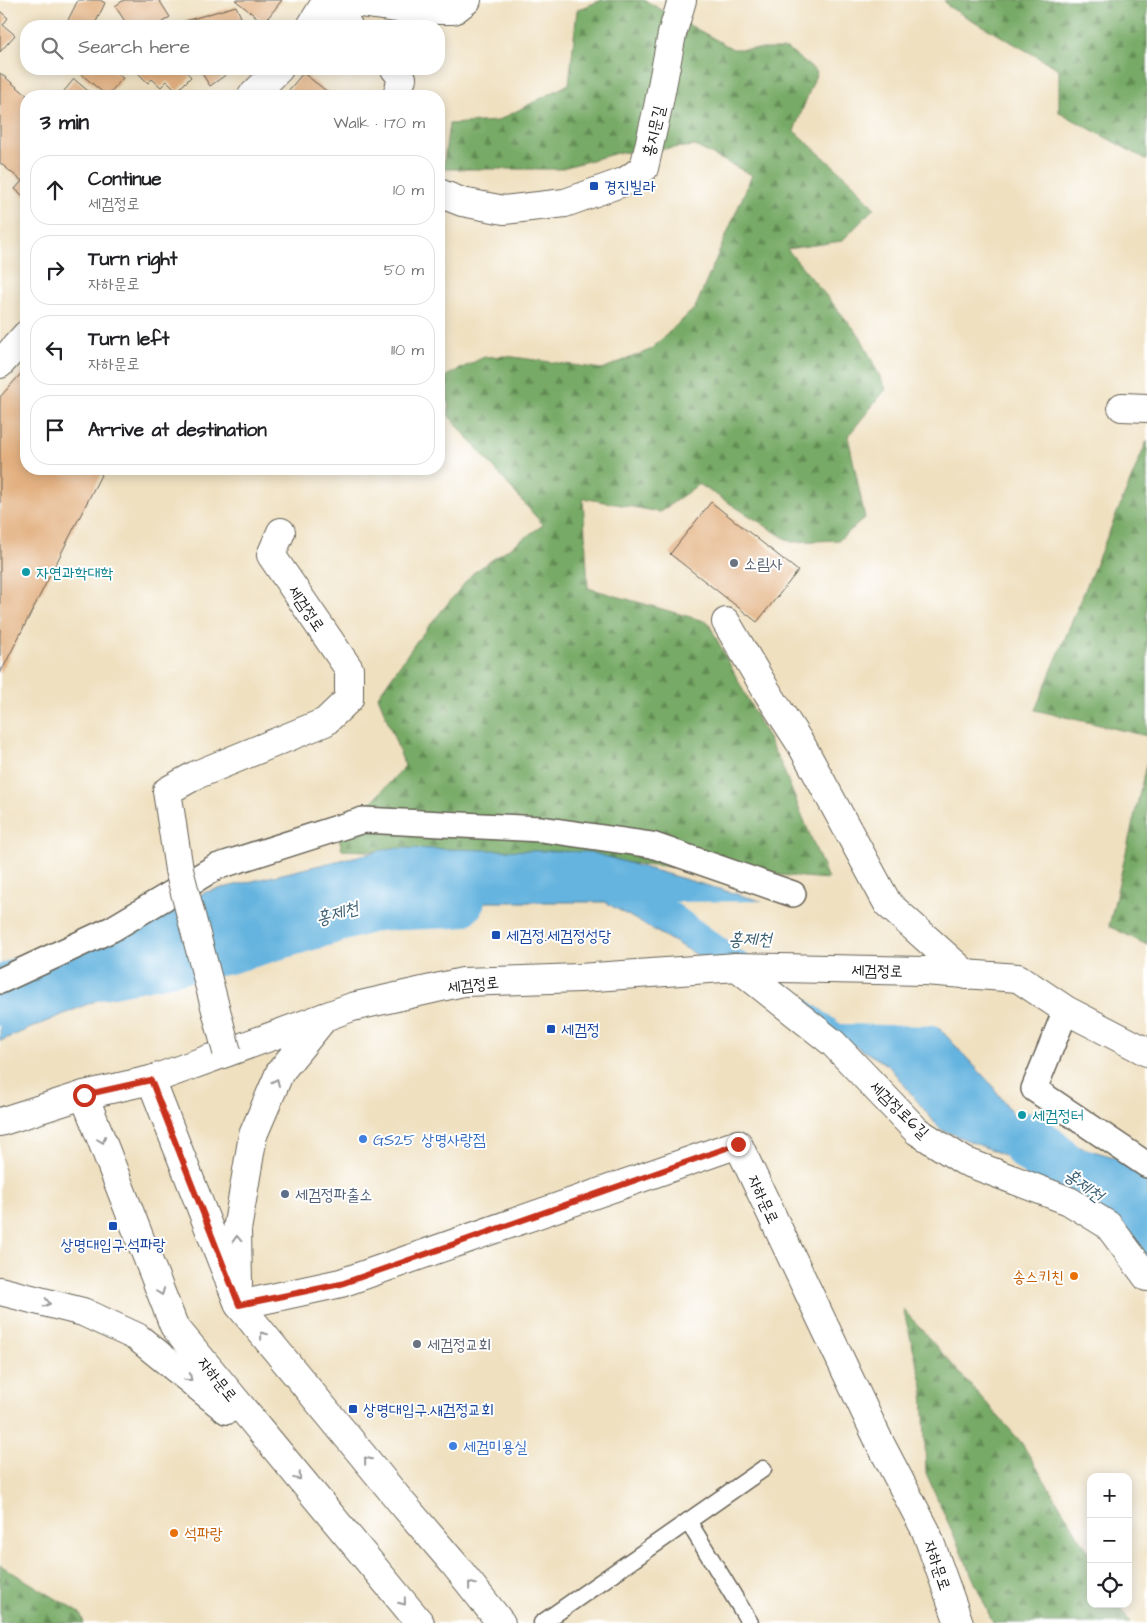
<!DOCTYPE html>
<meta charset="utf-8">
<style>
body{margin:0;font-family:"Architects Daughter","Poor Story",sans-serif;background:#f6f6f6;color:#202124}
.controls{position:absolute;right:15px;bottom:15px;display:grid;overflow:hidden;border-radius:10px;box-shadow:0 2px 12px #0003}
.controls button{width:45px;height:45px;display:grid;place-items:center;padding:0;border:0;border-bottom:1px solid #e0e0e0;background:#fff;color:#202124;font:25px sans-serif}
.stop{position:absolute;width:15px;height:15px;margin:-11px;border:4px solid #c8321e;border-radius:50%;background:#fff}
.stop.end{background:#c8321e;border-color:#fff;box-shadow:0 1px 5px #0008}
.list{margin:0;padding:0;list-style:none}
h2{display:flex;justify-content:space-between;align-items:center;height:65px;margin:0;padding:0 20px;font-size:21px}
h2 small{font-size:16px;font-weight:400;color:#757577}
.list li{display:grid;grid-template-columns:32px 1fr auto;gap:15px;align-items:center;box-sizing:border-box;height:70px;margin:0 10px 10px;padding:0 10px;border:1px solid #e0e0e0;border-radius:20px}
.list b{display:block;font-size:19px;white-space:nowrap}
.list p{margin:0;font-size:16px;white-space:nowrap;color:#757577}
.list em{font-size:16px;font-style:normal;color:#757577}
.icon{flex:none;width:28px;height:28px;fill:none;stroke:currentColor;stroke-width:2;stroke-linecap:round;stroke-linejoin:round}
.map{position:relative;flex:none;width:1147px;height:1623px;overflow:hidden}
.search{position:absolute;background:#fff;box-shadow:0 2px 12px #0003;left:20px;top:20px;width:425px;height:55px;display:flex;align-items:center;gap:12px;box-sizing:border-box;padding:0 18px;border-radius:20px;color:#757577;font-size:19px}
.panel{position:absolute;background:#fff;box-shadow:0 2px 12px #0003;left:20px;top:90px;width:425px;height:385px;border-radius:20px}
.map>svg:first-child{display:block}
.forest{fill:url(#forest-firs);stroke:#4a6341}
.water{fill:#65b4df;stroke:#40687e}
.pier{fill:#efe0c0}
.lines{fill:none;stroke-linecap:round;stroke-linejoin:round}
.river{stroke:#65b4df;stroke-width:58}
.building{fill:#e3b181}
.service-casing{stroke:#666155;stroke-width:19}
.pedestrian-casing{stroke:#666155;stroke-width:28}
.minor-casing{stroke:#666155;stroke-width:30}
.primary-casing{stroke:#666155;stroke-width:30}
.service{stroke:#fff;stroke-width:16}
.pedestrian{stroke:#fff;stroke-width:25}
.minor{stroke:#fff;stroke-width:28}
.primary{stroke:#fff;stroke-width:28}
.minor-bridge-casing{stroke:#666155;stroke-width:30;stroke-linecap:butt}
.minor-bridge{stroke:#fff;stroke-width:28}
.oneway{stroke:#999}
.route{stroke:#c8321e;stroke-width:6}
.transit-dot{fill:#1a4fb4;stroke:#fff;stroke-width:2}
.worship-dot{fill:#6b7280;stroke:#fff;stroke-width:2}
.culture-dot{fill:#0f9aa8;stroke:#fff;stroke-width:2}
.shop-dot{fill:#3f7fe0;stroke:#fff;stroke-width:2}
.service-dot{fill:#5c6f8a;stroke:#fff;stroke-width:2}
.food-dot{fill:#e8710a;stroke:#fff;stroke-width:2}
.labels{text-anchor:middle;stroke-width:4;stroke-linejoin:round;paint-order:stroke}
.street-label{font-size:16px;fill:#1c1c1c;stroke:#fff}
.transit-label{font-size:16px;fill:#164399;stroke:#fff;text-anchor:start}
.worship-label{font-size:16px;fill:#5b616d;stroke:#fff;text-anchor:start}
.culture-label{font-size:16px;fill:#0d838f;stroke:#fff;text-anchor:start}
.shop-label{font-size:16px;fill:#366cbe;stroke:#fff;text-anchor:start}
.service-label{font-size:16px;fill:#4e5e75;stroke:#fff;text-anchor:start}
.food-label{font-size:16px;fill:#c56008;stroke:#fff;text-anchor:end}
.water-label{font-size:18px;font-style:italic;fill:#3d6074;stroke:#fff}
</style>
<div class="map">
<svg width="1147" height="1623" viewBox="0 0 1147 1623">
<defs>
<pattern id="forest-firs" width="22" height="20" patternUnits="userSpaceOnUse" patternTransform="scale(1.25)"><rect width="22" height="20" fill="#7a6"/><path d="M5 1l3.5 6h-7zM16 11l3.5 6h-7z" fill="#618a53"/></pattern>
</defs>
<rect width="100%" height="100%" fill="#fff"/>
<filter id="ink" filterUnits="userSpaceOnUse"><feTurbulence type="fractalNoise" baseFrequency=".02" numOctaves="2"/><feDisplacementMap in="SourceGraphic" scale="10" xChannelSelector="R" yChannelSelector="G"/><feConvolveMatrix kernelMatrix="1 2 1 2 8 2 1 2 1" color-interpolation-filters="sRGB"/></filter>
<filter id="wash" filterUnits="userSpaceOnUse"><feTurbulence type="fractalNoise" baseFrequency=".0096" numOctaves="4" result="noise"/><feDisplacementMap in="SourceGraphic" scale="20" xChannelSelector="R" yChannelSelector="G"/><feGaussianBlur stdDeviation="1.12" result="paint"/><feColorMatrix in="noise" values="0 0 0 0 0 0 0 0 0 0 0 0 0 0 0 0 0 1.4 0 .05"/><feComposite in="paint" operator="in"/></filter>
<g filter="url(#wash)">
<rect width="100%" height="100%" fill="#efe0c0"/>
<g class="forest">
<polygon points="602,0 644,0 733,49 787,49 817,72 794,131 854,184 874,208 842,241 787,249 860,336 886,389 848,436 865,518 839,540 791,542 699,484 660,512 583,498 588,588 708,622 782,766 828,879 578,859 342,850 339,837 405,766 378,696 416,642 473,573 543,525 449,416 446,376 484,357 506,356 602,369 650,350 695,308 752,175 695,146 617,153 559,169 443,169 449,124 497,121 569,84 577,10"/>
<polygon points="944,0 1147,0 1147,160 1059,112 1059,69 949,7"/>
<polygon points="1147,441 1147,736 1035,710"/>
<polygon points="1147,761 1147,945 1109,926"/>
<polygon points="903,1309 1021,1442 1091,1556 1091,1604 1119,1604 1130,1623 993,1623 926,1473 923,1386"/>
<polygon points="0,1565 80,1613 84,1623 0,1623"/>
</g>
<polygon class="water" points="392,848 590,852 768,903 939,1028 990,1083 1026,1131 1124,1160 1147,1178 1147,1234 1119,1202 940,1129 888,1065 605,902 376,902 228,945 0,1041 0,996 206,892"/>
<polygon class="pier" points="770,901 941,1026 841,1024 675,902"/>
<g class="lines">
<g class="river">
<polyline points="0,997 21,986 228,945 376,902 456,899"/>
<polyline points="1029,1141 1061,1169 1147,1231"/>
</g>
</g>
<g id="blocks">
<g class="building">
<polygon points="78,0 100,0 105,3 94,26 65,26"/>
<polygon points="124,0 159,0 170,17 156,26 128,26 115,6"/>
<polygon points="235,0 282,0 264,23"/>
<polygon points="236,6 245,26 187,26 185,21"/>
<polygon points="0,11 8,18 3,25 15,35 0,52"/>
<polygon points="83,69 112,69 123,78 107,96 80,73"/>
<polygon points="140,69 184,69 191,77 177,91 167,81 161,87 152,79 148,83 137,72"/>
<polygon points="199,69 234,69 210,86"/>
<polygon points="0,73 28,96 26,96 26,198 15,189 22,181 0,163"/>
<polygon points="303,73 333,96 284,96"/>
<polygon points="74,79 94,96 60,96"/>
<polygon points="26,368 26,469 104,469 0,674 0,397"/>
<polygon points="711,502 798,571 757,622 670,554"/>
</g>
</g>
</g>
<g filter="url(#ink)">
<use href="#blocks" fill-opacity="0" stroke="#666155" stroke-width="1"/>
<g class="lines">
<g class="service-casing">
<g id="service">
<polyline points="688,1521 750,1623"/>
<polyline points="542,1623 763,1469"/>
</g>
</g>
<g class="pedestrian-casing">
<g id="pedestrian">
<polyline points="0,981 112,929 216,867 363,820 541,829 652,845 793,894"/>
<polyline points="1066,1010 1034,1089 1147,1165"/>
</g>
</g>
<g class="minor-casing">
<g id="minor">
<polyline points="338,0 410,10 454,10 467,0"/>
<polyline points="311,26 327,0"/>
<polyline points="329,26 345,24 348,26"/>
<polyline points="395,69 402,78 397,96"/>
<polyline points="252,96 279,69"/>
<polyline points="439,193 462,202 504,210 565,203 626,181 644,168 658,107 672,34 682,0"/>
<polyline points="0,364 26,335"/>
<polyline points="1122,407 1147,408"/>
<polyline points="726,622 766,690 802,746 888,904 967,975"/>
<polyline points="179,870 167,791 196,775 325,722 349,699 349,669 271,555 281,532"/>
<polyline points="737,967 833,1043 917,1131 964,1161 1069,1201 1108,1225 1147,1277"/>
<polyline points="239,1305 341,1283 738,1144 880,1443 926,1531 959,1623"/>
</g>
</g>
<g class="primary-casing">
<g id="primary">
<polyline points="151,1080 239,1305 401,1502 455,1565 501,1623"/>
<polyline points="84,1095 174,1326 420,1623"/>
<polyline points="0,1122 84,1095 151,1080 352,1007 463,982 580,978 737,967 924,971 1018,978 1066,1010 1147,1052"/>
<polyline points="238,1285 237,1230 253,1135 280,1072 325,1017"/>
<polyline points="0,1291 83,1312 137,1337 227,1410"/>
</g>
</g>
<use href="#service" class="service"/>
<use href="#pedestrian" class="pedestrian"/>
<use href="#minor" class="minor"/>
<use href="#primary" class="primary"/>
<g class="minor-bridge-casing">
<polyline id="minor-bridge" points="179,870 227,1052"/>
</g>
<use href="#minor-bridge" class="minor-bridge"/>
</g>
<defs><path id="oneway-chevron" d="M-2-3.5L2.5 0L-2 3.5" fill="none" stroke-width="1.6" stroke-linecap="round" stroke-linejoin="round" transform="scale(1.25)"/></defs>
<g class="oneway">
<use href="#oneway-chevron" transform="translate(276 1082) rotate(-66)"/>
<use href="#oneway-chevron" transform="translate(102 1140) rotate(69)"/>
<use href="#oneway-chevron" transform="translate(237 1239) rotate(-92)"/>
<use href="#oneway-chevron" transform="translate(161 1292) rotate(69)"/>
<use href="#oneway-chevron" transform="translate(47 1303) rotate(14)"/>
<use href="#oneway-chevron" transform="translate(263 1335) rotate(-129)"/>
<use href="#oneway-chevron" transform="translate(189 1378) rotate(39)"/>
<use href="#oneway-chevron" transform="translate(367 1460) rotate(-129)"/>
<use href="#oneway-chevron" transform="translate(298 1477) rotate(50)"/>
<use href="#oneway-chevron" transform="translate(471 1585) rotate(-129)"/>
<use href="#oneway-chevron" transform="translate(403 1602) rotate(51)"/>
</g>
</g>
<g class="lines" filter="url(#ink)">
<polyline class="route" points="84,1095 151,1080 239,1305 341,1284 738,1144"/>
</g>
<g class="transit-dot">
<rect x="589" y="181" width="10" height="10" rx="2.5"/>
<rect x="491" y="930" width="10" height="10" rx="2.5"/>
<rect x="546" y="1024" width="10" height="10" rx="2.5"/>
<rect x="108" y="1221" width="10" height="10" rx="2.5"/>
<rect x="348" y="1404" width="10" height="10" rx="2.5"/>
</g>
<g class="worship-dot">
<circle cx="734" cy="563" r="5"/>
<circle cx="417" cy="1344" r="5"/>
</g>
<g class="culture-dot">
<circle cx="26" cy="572" r="5"/>
<circle cx="1022" cy="1115" r="5"/>
</g>
<g class="shop-dot">
<circle cx="363" cy="1139" r="5"/>
<circle cx="453" cy="1446" r="5"/>
</g>
<circle class="service-dot" cx="285" cy="1194" r="5"/>
<g class="food-dot">
<circle cx="1074" cy="1276" r="5"/>
<circle cx="174" cy="1533" r="5"/>
</g>
<g class="labels">
<g class="street-label">
<text transform="translate(653 131) rotate(-77)" y="6">홍지문길</text>
<text transform="translate(307 608) rotate(56)" y="6">세검정로</text>
<text transform="translate(877 970) rotate(1)" y="6">세검정로</text>
<text transform="translate(473 984) rotate(-6)" y="6">세검정로</text>
<text transform="translate(900 1109) rotate(44)" y="6">세검정로6길</text>
<text transform="translate(764 1199) rotate(65)" y="6">자하문로</text>
<text transform="translate(218 1379) rotate(51)" y="6">자하문로</text>
<text transform="translate(938 1565) rotate(71)" y="6">자하문로</text>
</g>
<g class="transit-label">
<text x="604" y="192">경진빌라</text>
<text x="506" y="941">세검정.세검정성당</text>
<text x="561" y="1035">세검정</text>
<text x="113" y="1250" text-anchor="middle">상명대입구.석파랑</text>
<text x="363" y="1415">상명대입구.새검정교회</text>
</g>
<g class="worship-label">
<text x="744" y="569">소림사</text>
<text x="427" y="1350">세검정교회</text>
</g>
<g class="culture-label">
<text x="36" y="578">자연과학대학</text>
<text x="1032" y="1121">세검정터</text>
</g>
<g class="shop-label">
<text x="373" y="1145">GS25 상명사랑점</text>
<text x="463" y="1452">세검미용실</text>
</g>
<g class="service-label">
<text x="295" y="1200">세검정파출소</text>
</g>
<g class="food-label">
<text x="1064" y="1282">송스키친</text>
<text x="184" y="1539" text-anchor="start">석파랑</text>
</g>
<g class="water-label">
<text transform="translate(337 913) rotate(-16)" y="6">홍제천</text>
<text x="750" y="945">홍제천</text>
<text transform="translate(1084 1185) rotate(36)" y="6">홍제천</text>
</g>
</g>
</svg>
<div class="controls">
<button>+</button>
<button>−</button>
<button><svg class="icon" aria-label="locate" viewBox="0 0 24 24"><circle cx="12" cy="12" r="6"/><path d="M12 2v4M12 18v4M2 12h4M18 12h4"/></svg></button>
</div>
<div class="stop" style="left:84px;top:1095px"></div>
<div class="stop end" style="left:738px;top:1144px"></div>
<div class="search"><svg class="icon" aria-label="search" viewBox="0 0 24 24"><circle cx="10" cy="10" r="6"/><path d="M15 15l6 6"/></svg>Search here</div>
<section class="panel">
<h2>3 min<small>Walk · 170 m</small></h2>
<ul class="list">
<li><svg class="icon" aria-label="ahead" viewBox="0 0 24 24"><path d="M12 20V5M6 11l6-6 6 6"/></svg><div><b>Continue</b><p>세검정로</p></div><em>10 m</em></li>
<li><svg class="icon" aria-label="right" viewBox="0 0 24 24"><path d="M7 20v-9h11M14 6l5 5-5 5"/></svg><div><b>Turn right</b><p>자하문로</p></div><em>50 m</em></li>
<li><svg class="icon" aria-label="left" viewBox="0 0 24 24"><path d="M17 20v-9H6M10 6l-5 5 5 5"/></svg><div><b>Turn left</b><p>자하문로</p></div><em>110 m</em></li>
<li><svg class="icon" aria-label="arrive" viewBox="0 0 24 24"><path d="M6 21V4h12l-3 4 3 4H6"/></svg><div><b>Arrive at destination</b></div></li>
</ul>
</section>
</div>
